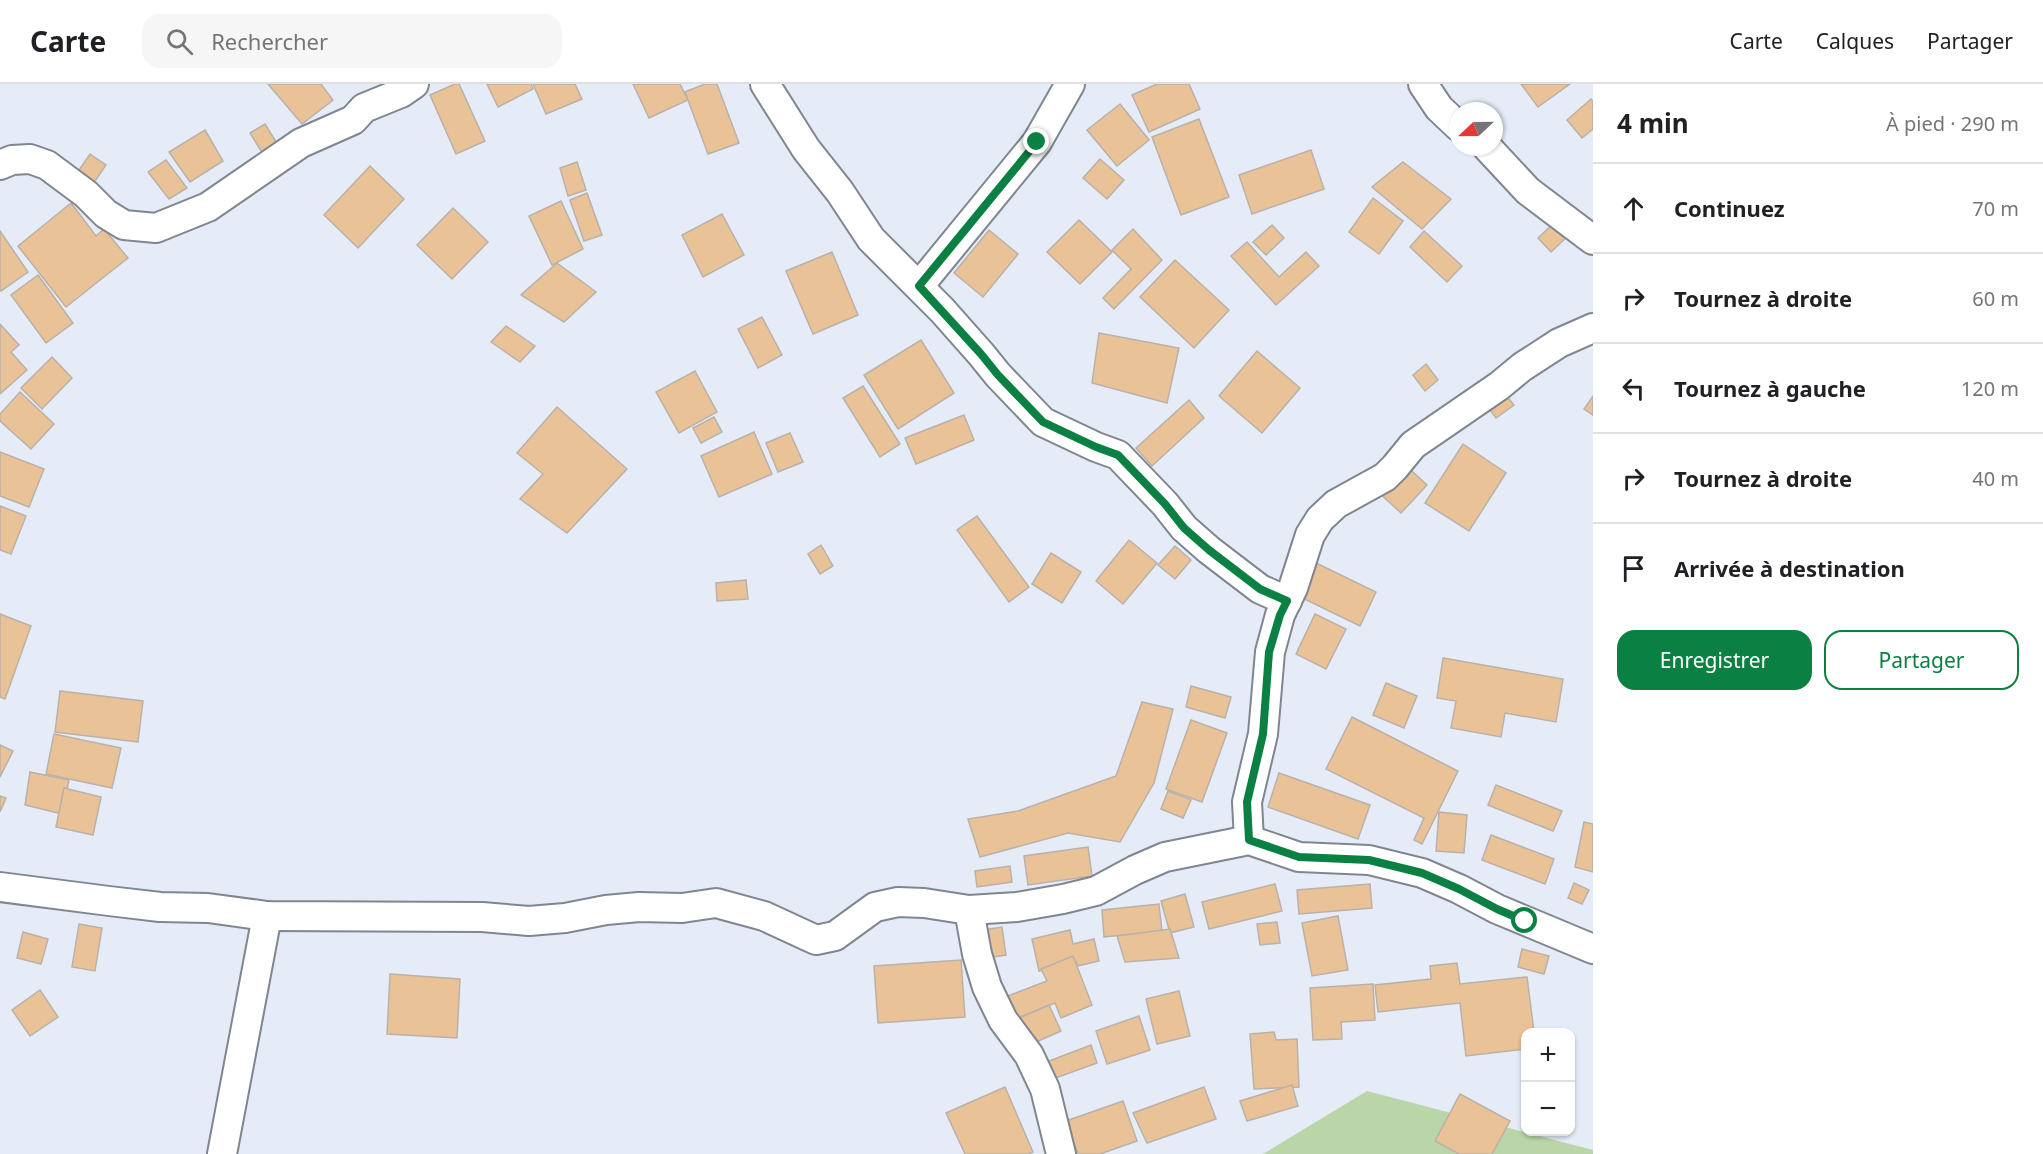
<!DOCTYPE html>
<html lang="fr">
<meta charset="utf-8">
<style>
body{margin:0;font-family:"Noto Sans",sans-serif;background:#f6f6f6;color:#202124}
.controls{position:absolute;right:18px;bottom:18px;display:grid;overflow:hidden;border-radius:12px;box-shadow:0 2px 4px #0004}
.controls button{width:54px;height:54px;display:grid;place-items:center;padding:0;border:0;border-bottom:2px solid #e0e0e0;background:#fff;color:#202124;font:30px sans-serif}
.compass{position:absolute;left:1449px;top:18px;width:54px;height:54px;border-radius:50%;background:#fff;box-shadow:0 2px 4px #0004;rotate:248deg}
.stop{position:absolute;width:18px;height:18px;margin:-14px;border:4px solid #0b8043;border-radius:50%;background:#fff}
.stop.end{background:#0b8043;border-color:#fff;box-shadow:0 2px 6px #0008}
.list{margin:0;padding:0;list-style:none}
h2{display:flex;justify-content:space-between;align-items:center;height:78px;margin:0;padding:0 24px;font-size:26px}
h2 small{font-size:20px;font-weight:400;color:#757577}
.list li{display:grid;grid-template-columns:39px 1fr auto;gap:18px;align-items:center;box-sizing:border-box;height:90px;padding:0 24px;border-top:2px solid #e0e0e0}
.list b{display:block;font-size:22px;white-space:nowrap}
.list em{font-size:20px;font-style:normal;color:#757577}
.actions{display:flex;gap:12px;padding:18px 24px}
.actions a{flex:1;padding:14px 0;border:2px solid #0b8043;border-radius:18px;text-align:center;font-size:21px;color:#0b8043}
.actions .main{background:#0b8043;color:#fff}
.icon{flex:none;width:33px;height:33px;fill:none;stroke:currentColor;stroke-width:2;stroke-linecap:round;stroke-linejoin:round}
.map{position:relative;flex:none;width:1593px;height:1070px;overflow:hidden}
header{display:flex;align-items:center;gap:36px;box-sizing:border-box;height:84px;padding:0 30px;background:#fff;border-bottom:2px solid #e0e0e0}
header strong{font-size:28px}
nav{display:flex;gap:33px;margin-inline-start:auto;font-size:21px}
.search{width:420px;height:54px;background:#f6f6f6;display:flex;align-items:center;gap:15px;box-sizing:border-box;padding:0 21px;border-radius:18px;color:#757577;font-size:22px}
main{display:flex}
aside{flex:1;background:#fff}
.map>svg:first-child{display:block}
.green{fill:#bad5a8}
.building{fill:#eac298;stroke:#bab1a8;stroke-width:1.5}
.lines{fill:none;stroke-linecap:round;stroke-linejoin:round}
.street-casing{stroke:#80868f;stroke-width:32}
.street{stroke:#fff;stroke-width:28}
.route{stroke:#0b8043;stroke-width:8}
</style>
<header>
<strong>Carte</strong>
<div class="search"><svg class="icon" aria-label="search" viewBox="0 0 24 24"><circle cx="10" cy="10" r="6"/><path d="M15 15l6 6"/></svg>Rechercher</div>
<nav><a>Carte</a><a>Calques</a><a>Partager</a></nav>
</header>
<main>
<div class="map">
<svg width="1593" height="1070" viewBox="0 0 1593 1070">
<rect width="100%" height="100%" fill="#e5ecf7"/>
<polygon class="green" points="1367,1007 1593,1066 1593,1070 1263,1070"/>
<g class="building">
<polygon points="268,0 321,0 333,16 302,40"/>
<polygon points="455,0 459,0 485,57 456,70 430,11"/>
<polygon points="487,0 531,0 533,5 498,23"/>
<polygon points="533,0 575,0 582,15 546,30"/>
<polygon points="633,0 680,0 688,16 649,34"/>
<polygon points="705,0 717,0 739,59 708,70 685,8"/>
<polygon points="1157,0 1189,0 1200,25 1149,48 1132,11"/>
<polygon points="1521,0 1570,0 1538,23"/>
<polygon points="1591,15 1593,17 1593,45 1582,54 1567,36"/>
<polygon points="1120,20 1149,56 1117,82 1087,46"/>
<polygon points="1199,35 1229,113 1181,131 1152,53"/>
<polygon points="265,40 278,61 263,70 250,49"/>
<polygon points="205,46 223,77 190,98 169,68"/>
<polygon points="1311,66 1324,105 1252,130 1239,91"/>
<polygon points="90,70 106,81 91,103 75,92"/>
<polygon points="1100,75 1124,96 1107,115 1083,94"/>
<polygon points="166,76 187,104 169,115 148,88"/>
<polygon points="577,78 586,106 568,112 560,84"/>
<polygon points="1403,78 1451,115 1422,145 1372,103"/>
<polygon points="370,82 404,115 358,164 324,131"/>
<polygon points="587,109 602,151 584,157 570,116"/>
<polygon points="1373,114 1403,137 1379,170 1349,148"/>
<polygon points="561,117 583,165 552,181 529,132"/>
<polygon points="71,119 96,152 104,145 128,174 66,223 18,162"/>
<polygon points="453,124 488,158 452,195 417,161"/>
<polygon points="722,130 744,171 703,193 682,151"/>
<polygon points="1079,136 1112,168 1080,200 1047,168"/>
<polygon points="1556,137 1569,151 1551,168 1538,154"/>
<polygon points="1272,141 1284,154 1266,171 1253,158"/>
<polygon points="1133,145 1162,176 1114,225 1103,214 1131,185 1112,166"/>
<polygon points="989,146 1018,170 983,213 954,189"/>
<polygon points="0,147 28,188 1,207 0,206"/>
<polygon points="1424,147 1462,182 1447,198 1410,163"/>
<polygon points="1247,158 1279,193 1306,168 1319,182 1276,221 1231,172"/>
<polygon points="832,168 858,231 813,250 786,187"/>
<polygon points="1175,176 1229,226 1194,264 1140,213"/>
<polygon points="557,179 596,208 564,238 521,211"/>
<polygon points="38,191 73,239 46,259 11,211"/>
<polygon points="762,233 782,271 758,284 738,245"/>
<polygon points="0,240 19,261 11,268 27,286 0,310"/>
<polygon points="506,242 535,262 520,278 491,258"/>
<polygon points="1099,249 1179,264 1167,319 1092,299"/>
<polygon points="921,256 954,309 898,345 864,291"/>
<polygon points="1257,267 1300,304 1262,349 1219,312"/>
<polygon points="52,273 72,294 42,325 21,304"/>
<polygon points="1426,280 1438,296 1425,307 1413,291"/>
<polygon points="695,287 717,328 679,349 656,308"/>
<polygon points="1498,301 1514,321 1496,334 1481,314"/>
<polygon points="863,302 900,360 880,373 843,314"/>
<polygon points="20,308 54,340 31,365 0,337 0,330"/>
<polygon points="1593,312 1593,331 1584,325"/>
<polygon points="1189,316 1204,334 1152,382 1136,364"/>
<polygon points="557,323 627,385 567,449 520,415 543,390 517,369"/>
<polygon points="964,331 974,356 916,380 905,354"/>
<polygon points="714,333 722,348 701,359 693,344"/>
<polygon points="754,348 772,390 719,413 701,372"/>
<polygon points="790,349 803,378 778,388 766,359"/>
<polygon points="1463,360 1506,389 1469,447 1425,419"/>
<polygon points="0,368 44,385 29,423 0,412"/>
<polygon points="1400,376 1427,401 1401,429 1374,404"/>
<polygon points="0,422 26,432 11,470 0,466"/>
<polygon points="977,432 1029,503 1009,518 957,446"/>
<polygon points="1129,456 1157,479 1123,520 1096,497"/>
<polygon points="821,461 833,482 820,490 808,470"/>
<polygon points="1175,462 1191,476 1175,495 1158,481"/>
<polygon points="1051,469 1081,488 1062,519 1032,500"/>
<polygon points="1310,476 1376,508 1360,542 1294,510"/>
<polygon points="746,496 748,515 717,517 716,499"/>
<polygon points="0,530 31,542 5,615 0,613"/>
<polygon points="1315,530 1346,545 1326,585 1296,570"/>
<polygon points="1443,574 1563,595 1556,638 1505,629 1501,653 1451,644 1456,617 1437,614"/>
<polygon points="1386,599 1417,612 1404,644 1373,631"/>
<polygon points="1191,602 1231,613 1225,634 1186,623"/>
<polygon points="60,607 143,617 138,658 55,648"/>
<polygon points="1142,618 1173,625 1154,699 1120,758 1068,749 980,773 968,735 1018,727 1116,692"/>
<polygon points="1352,633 1458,687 1422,760 1414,756 1424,734 1326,685"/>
<polygon points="1191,636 1227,649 1202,718 1166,705"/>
<polygon points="54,650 121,664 112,704 46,690"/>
<polygon points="0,661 13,667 0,693"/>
<polygon points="30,688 69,696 62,730 25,721"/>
<polygon points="1279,689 1370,721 1358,755 1268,723"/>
<polygon points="1496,701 1562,727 1553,747 1488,721"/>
<polygon points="64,704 101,713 93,751 56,743"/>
<polygon points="1168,707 1191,716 1183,734 1161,725"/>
<polygon points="0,712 6,714 0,728"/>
<polygon points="1439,728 1467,731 1464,769 1436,767"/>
<polygon points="1584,738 1593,740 1593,788 1575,783"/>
<polygon points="1491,751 1554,775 1545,800 1482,776"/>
<polygon points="1088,763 1092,792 1028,801 1024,772"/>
<polygon points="1010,782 1012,798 977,803 975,787"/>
<polygon points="1574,799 1589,806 1582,820 1568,814"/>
<polygon points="1275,800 1282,827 1209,845 1202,818"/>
<polygon points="1370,800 1372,824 1299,830 1297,806"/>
<polygon points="1185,810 1194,843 1170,849 1161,817"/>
<polygon points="1159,820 1162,847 1104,853 1102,826"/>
<polygon points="1338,832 1348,886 1312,892 1302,839"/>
<polygon points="1277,838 1280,859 1260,861 1257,840"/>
<polygon points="79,840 102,844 95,887 72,883"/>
<polygon points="1002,843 1006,871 987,874 983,846"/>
<polygon points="1170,845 1179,874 1125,878 1117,852"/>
<polygon points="1070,846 1073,860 1094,855 1099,877 1077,882 1076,878 1039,887 1032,855"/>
<polygon points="23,848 48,855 41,880 17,874"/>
<polygon points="1522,865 1549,872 1544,890 1518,883"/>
<polygon points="1073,872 1092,921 1061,934 1055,919 1018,934 1008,912 1047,897 1041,885"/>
<polygon points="961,876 965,933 878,939 874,882"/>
<polygon points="1457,879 1460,900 1527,893 1534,948 1526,948 1526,965 1466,972 1460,919 1378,928 1375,901 1431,895 1430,882"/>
<polygon points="390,890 460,895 457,954 387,950"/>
<polygon points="1373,900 1375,936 1341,938 1342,955 1313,956 1310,904"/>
<polygon points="40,906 58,933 30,952 12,926"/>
<polygon points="1179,907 1190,952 1157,960 1146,915"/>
<polygon points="1049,921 1061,947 1029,961 1017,935"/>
<polygon points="1139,932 1150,966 1107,980 1096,947"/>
<polygon points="1274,948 1276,956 1297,955 1299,1003 1254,1005 1250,950"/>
<polygon points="1091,961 1097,979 1050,996 1044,979"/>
<polygon points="1292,1001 1298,1022 1247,1037 1240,1017"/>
<polygon points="1005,1003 1033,1068 1028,1070 965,1070 946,1029"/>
<polygon points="1204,1003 1216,1035 1147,1059 1133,1029"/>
<polygon points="1460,1010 1510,1037 1492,1070 1459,1070 1435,1057"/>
<polygon points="1123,1017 1137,1057 1100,1070 1078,1070 1066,1037"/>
</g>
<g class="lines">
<g class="street-casing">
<g id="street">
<polyline points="765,0 806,65 840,108 871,155 942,226 981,270 998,291 1043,338 1096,363 1118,371 1165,420 1184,444 1209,466 1260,505 1287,517"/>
<polyline points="1423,0 1439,24 1458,42"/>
<polyline points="1487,63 1528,107 1593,156"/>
<polyline points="0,81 12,76 30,75 47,81 86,110 106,130 124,141 156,144 208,123 301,59 353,36 364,24 401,9 414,0"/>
<polyline points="919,202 1037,58 1070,0"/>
<polyline points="1249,756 1247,718 1263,650 1270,568 1280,531 1293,504 1310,451 1320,435 1336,420 1385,393 1395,383 1413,361 1499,302 1522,283 1559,259 1593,244"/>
<polyline points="0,803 109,817 160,823 208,824 267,832 482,833 529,837 565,834 606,826 639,823 682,824 716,819 764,832 816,856 835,852 875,823 898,818 924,819 969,826 1017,823 1063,815 1096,807 1135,786 1165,773 1249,756 1299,773 1369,776 1422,789 1459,805 1497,825 1593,865"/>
<polyline points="969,826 977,870 987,903 1003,936 1029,971 1045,1005 1061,1070"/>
<polyline points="222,1070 267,832"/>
</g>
</g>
<use href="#street" class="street"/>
</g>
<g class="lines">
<polyline class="route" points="1037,58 919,202 981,270 998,291 1043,338 1096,363 1118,371 1165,420 1184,444 1209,466 1260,505 1287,517 1280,531 1269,568 1263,650 1247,718 1249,756 1299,773 1369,776 1422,789 1459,805 1497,825 1525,837"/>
</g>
</svg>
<div class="controls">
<button>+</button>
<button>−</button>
</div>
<svg class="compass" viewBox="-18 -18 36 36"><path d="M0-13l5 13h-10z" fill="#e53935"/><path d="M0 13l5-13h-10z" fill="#757577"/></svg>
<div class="stop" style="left:1525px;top:837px"></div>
<div class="stop end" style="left:1037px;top:58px"></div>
</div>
<aside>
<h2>4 min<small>À pied · 290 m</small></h2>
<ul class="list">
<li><svg class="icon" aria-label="ahead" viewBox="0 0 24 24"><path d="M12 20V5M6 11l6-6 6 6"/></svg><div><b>Continuez</b></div><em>70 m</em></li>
<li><svg class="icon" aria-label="right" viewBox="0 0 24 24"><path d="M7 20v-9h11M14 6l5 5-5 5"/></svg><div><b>Tournez à droite</b></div><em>60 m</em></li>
<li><svg class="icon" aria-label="left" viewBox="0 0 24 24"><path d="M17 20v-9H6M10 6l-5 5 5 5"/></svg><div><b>Tournez à gauche</b></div><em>120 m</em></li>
<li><svg class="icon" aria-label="right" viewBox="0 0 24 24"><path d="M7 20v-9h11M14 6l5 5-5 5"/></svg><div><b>Tournez à droite</b></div><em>40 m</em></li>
<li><svg class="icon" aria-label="arrive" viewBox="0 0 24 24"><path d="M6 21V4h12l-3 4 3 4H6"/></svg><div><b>Arrivée à destination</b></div></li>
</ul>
<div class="actions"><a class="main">Enregistrer</a><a>Partager</a></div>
</aside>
</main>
